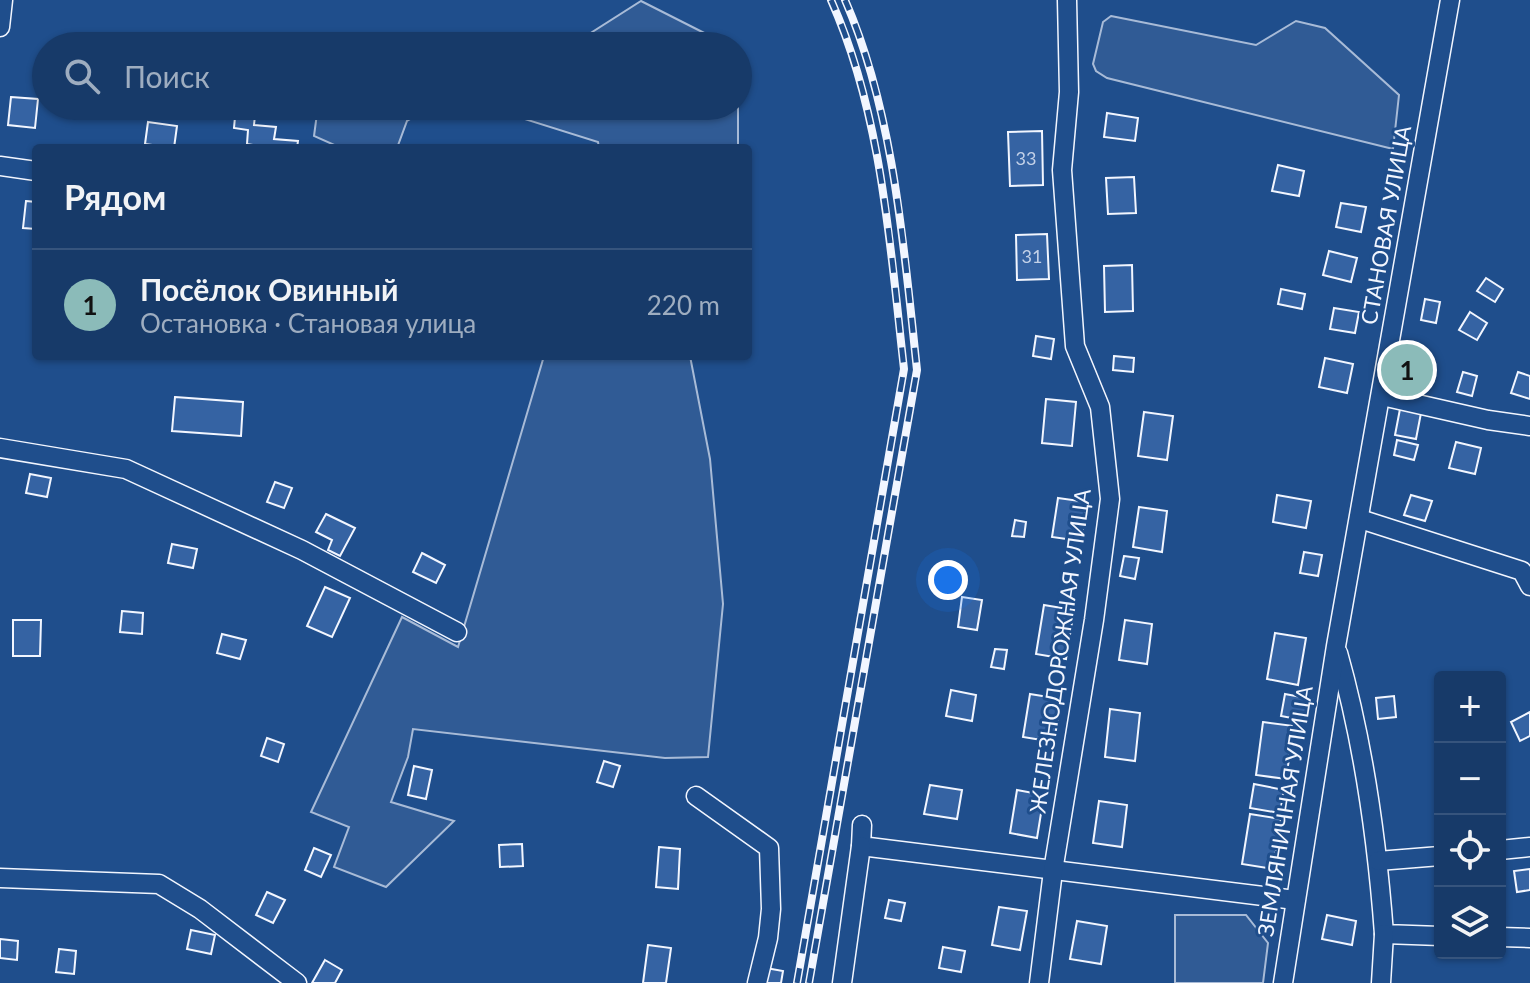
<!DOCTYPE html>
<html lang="ru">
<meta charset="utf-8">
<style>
body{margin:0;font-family:Lato,sans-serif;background:#244571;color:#f1f3f6}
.controls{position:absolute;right:24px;bottom:24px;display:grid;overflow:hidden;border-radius:8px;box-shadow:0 2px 6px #0004}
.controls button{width:72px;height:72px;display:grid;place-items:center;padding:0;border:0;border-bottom:2px solid #36547d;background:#173a69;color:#f1f3f6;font:40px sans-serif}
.you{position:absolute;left:948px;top:580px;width:28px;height:28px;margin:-20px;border:6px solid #fff;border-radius:50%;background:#1a73e8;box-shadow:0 0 0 12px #1a73e833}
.badge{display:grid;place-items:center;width:52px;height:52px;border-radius:50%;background:#8bbbb9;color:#111;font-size:26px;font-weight:700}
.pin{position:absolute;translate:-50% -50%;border:4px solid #fff;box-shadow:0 2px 8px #0006}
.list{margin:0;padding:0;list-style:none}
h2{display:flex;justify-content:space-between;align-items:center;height:104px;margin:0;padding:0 32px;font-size:34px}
h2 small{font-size:26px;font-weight:400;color:#9eadc0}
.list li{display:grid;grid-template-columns:52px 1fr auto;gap:24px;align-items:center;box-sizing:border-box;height:112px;padding:0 32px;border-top:2px solid #36547d}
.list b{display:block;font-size:30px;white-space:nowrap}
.list p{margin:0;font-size:26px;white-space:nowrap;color:#9eadc0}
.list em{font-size:26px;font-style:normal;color:#9eadc0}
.icon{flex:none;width:44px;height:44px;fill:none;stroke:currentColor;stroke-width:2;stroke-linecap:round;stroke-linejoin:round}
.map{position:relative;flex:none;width:1530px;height:983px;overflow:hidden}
.search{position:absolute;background:#173a69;box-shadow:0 2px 6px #0004;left:32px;top:32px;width:720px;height:88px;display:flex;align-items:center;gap:20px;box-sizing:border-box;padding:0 28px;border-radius:44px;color:#9eadc0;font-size:30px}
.panel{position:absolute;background:#173a69;box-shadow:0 2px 6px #0004;left:32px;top:144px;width:720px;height:216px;border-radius:8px}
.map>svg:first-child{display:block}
.built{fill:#305b95;stroke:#a8bbd7;stroke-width:2}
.building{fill:#3563a3;stroke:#f2f6ff;stroke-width:2}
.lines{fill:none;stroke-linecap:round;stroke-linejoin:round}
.minor-casing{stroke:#f2f6ff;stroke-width:21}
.minor{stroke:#1f4e8c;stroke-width:18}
.rail-casing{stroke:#f2f6ff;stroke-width:8}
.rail{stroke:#1f4e8c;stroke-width:5;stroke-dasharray:15;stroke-linecap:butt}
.labels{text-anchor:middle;stroke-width:6;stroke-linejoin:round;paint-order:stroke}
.number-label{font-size:18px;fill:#c3d1e8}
.street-label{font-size:22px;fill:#f2f6ff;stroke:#1f4e8c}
</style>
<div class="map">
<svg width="1530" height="983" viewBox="0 0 1530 983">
<rect width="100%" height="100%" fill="#1f4e8c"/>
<g class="built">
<polygon points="641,1 730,46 373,46 393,40 578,41"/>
<polygon points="1111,16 1256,45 1296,21 1325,28 1399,95 1393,149 1107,78 1096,71 1093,64 1103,22"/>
<polygon points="738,50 738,148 599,148 598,142 483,106 738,106"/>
<polygon points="318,106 432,106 407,121 397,148 341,148 314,136"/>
<polygon points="544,356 690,356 710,459 723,604 708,757 665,758 413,729 408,757 391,802 454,821 386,887 334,867 349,827 311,812 402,617 458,647"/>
<polygon points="1175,915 1246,915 1268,943 1263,983 1175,983"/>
</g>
<g class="building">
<polygon points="11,97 38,99 35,128 8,125"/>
<polygon points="236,106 256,106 254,125 276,127 274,139 298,141 297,148 270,148 247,144 248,130 234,128"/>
<polygon points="1107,113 1138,118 1135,141 1104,137"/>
<polygon points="148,122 177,126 174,148 145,144"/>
<polygon points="1042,131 1043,185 1010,186 1008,132"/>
<polygon points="1278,165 1304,171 1299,196 1272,191"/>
<polygon points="1134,177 1136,213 1108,214 1106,178"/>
<polygon points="26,201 36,202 36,229 23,228"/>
<polygon points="1341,203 1366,207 1361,232 1336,227"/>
<polygon points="1047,234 1049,279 1017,280 1016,235"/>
<polygon points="1329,251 1357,258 1351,282 1323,275"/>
<polygon points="1132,265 1133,311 1105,312 1104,266"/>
<polygon points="1486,278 1503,289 1495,302 1477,291"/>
<polygon points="1281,289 1305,294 1302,309 1278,304"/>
<polygon points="1425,299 1440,302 1436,323 1421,320"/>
<polygon points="1334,308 1359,312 1355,333 1330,329"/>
<polygon points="1470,312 1487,323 1477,340 1459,330"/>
<polygon points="1036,336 1054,339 1051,359 1033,356"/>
<polygon points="1114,356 1134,358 1133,372 1113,370"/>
<polygon points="1325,358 1353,364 1347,393 1319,387"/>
<polygon points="1463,372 1477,376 1472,396 1457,392"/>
<polygon points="1518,372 1530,376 1530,399 1511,393"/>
<polygon points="175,397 243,402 241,436 172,431"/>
<polygon points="1046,399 1076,402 1072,446 1042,443"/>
<polygon points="1400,409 1421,413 1416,439 1395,435"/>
<polygon points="1144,412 1173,416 1167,460 1138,456"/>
<polygon points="1397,440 1418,445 1414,460 1394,455"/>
<polygon points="1456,442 1481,448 1475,474 1449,468"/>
<polygon points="30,474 51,478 47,497 26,493"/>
<polygon points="275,482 292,488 284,508 267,502"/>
<polygon points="1277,495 1311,501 1306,528 1273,522"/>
<polygon points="1411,495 1432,501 1425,521 1404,515"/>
<polygon points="1058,498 1087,502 1081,541 1052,537"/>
<polygon points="1139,507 1167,511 1162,552 1133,547"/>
<polygon points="326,514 355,528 340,556 328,550 332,540 316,532"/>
<polygon points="1015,520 1026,522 1024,537 1012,536"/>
<polygon points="172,544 197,549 193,568 168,563"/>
<polygon points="1304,552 1322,555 1318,576 1300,573"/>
<polygon points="422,553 445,565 436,583 413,572"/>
<polygon points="1124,556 1139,558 1135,579 1120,576"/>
<polygon points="325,587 350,598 332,637 307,626"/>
<polygon points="962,597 982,600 977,630 958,627"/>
<polygon points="1044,605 1074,610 1066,659 1036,654"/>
<polygon points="122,611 143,613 142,634 120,632"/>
<polygon points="13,620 41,620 40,656 13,656"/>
<polygon points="1125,620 1152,624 1147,664 1119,660"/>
<polygon points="1275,633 1306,638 1298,685 1267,679"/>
<polygon points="222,634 246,640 240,659 217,653"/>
<polygon points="995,649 1007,650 1004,669 991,667"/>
<polygon points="951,690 976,695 972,721 946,716"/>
<polygon points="1030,694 1061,699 1054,742 1023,737"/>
<polygon points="1285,694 1312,699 1308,721 1281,716"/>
<polygon points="1394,696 1396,717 1378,719 1376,698"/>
<polygon points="1110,709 1140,713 1135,761 1105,757"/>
<polygon points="1530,712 1530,736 1520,741 1511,722"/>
<polygon points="1263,722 1294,726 1286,779 1256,775"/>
<polygon points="267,738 284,744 278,762 261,756"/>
<polygon points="604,761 620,766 613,787 597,782"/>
<polygon points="414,766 432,770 426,799 408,795"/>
<polygon points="1254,784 1284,790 1280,813 1250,808"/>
<polygon points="930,785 962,790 957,819 924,814"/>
<polygon points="1017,790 1044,795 1037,838 1010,833"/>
<polygon points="1099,801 1127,805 1122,847 1093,843"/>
<polygon points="1250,814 1281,819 1273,869 1242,864"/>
<polygon points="522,844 523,866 500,867 499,845"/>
<polygon points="659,847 680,849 678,889 656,887"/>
<polygon points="314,848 331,855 321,877 305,870"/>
<polygon points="1530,869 1530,890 1517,892 1514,871"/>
<polygon points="267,892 285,900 273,923 256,915"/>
<polygon points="889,900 905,903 901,921 885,918"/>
<polygon points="999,907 1027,911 1020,950 992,945"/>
<polygon points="1327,915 1356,921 1352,945 1322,939"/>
<polygon points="1077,921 1107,926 1101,964 1070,959"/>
<polygon points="191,930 215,935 211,954 187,949"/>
<polygon points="0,939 18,941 17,960 0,958"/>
<polygon points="648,945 671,948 666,983 643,983"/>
<polygon points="943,947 965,951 961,972 939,968"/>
<polygon points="59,949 76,951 74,974 56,972"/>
<polygon points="325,960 342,970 335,983 312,983"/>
<polygon points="766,968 783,971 781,983 764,983"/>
</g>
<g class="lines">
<g class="minor-casing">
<g id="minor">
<polyline points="0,27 3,0"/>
<polyline points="0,166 36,171"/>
<polyline points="1382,396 1488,420 1530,426"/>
<polyline points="0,448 126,469 302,550 457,632"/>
<polyline points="1360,519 1522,571 1530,586"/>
<path d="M 1338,653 C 1364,745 1377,839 1384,934 L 1440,936"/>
<polyline points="696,796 769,848 771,909 768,938 757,983"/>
<polyline points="862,825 861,846 1295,900"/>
<polyline points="1500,850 1530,847"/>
<polyline points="1378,861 1440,856"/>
<polyline points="0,878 159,884 200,909 297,983"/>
<polyline points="1500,937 1530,938"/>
<polyline points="842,983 861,846"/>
<polyline points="1039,983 1053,871 1094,620 1110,499 1100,407 1075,346 1062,170 1069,92 1067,0"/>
<polyline points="1283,983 1336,646 1450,0"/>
<polyline points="1381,983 1384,934"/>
</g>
</g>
<use href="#minor" class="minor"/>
<g class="rail-casing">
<g id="rail">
<path d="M 797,983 L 904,369 C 890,246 882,114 831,0"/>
<path d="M 809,983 L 917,370 C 904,249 894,112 845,0"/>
</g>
</g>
<use href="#rail" class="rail"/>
</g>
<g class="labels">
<g class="number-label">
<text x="1026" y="165">33</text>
<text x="1032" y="263">31</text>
</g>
<g class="street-label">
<text transform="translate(1386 225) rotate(-80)" y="8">СТАНОВАЯ УЛИЦА</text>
<text transform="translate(1060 651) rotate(-82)" y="8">ЖЕЛЕЗНОДОРОЖНАЯ УЛИЦА</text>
<text transform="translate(1285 811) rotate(-81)" y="8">ЗЕМЛЯНИЧНАЯ УЛИЦА</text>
</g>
</g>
</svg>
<div class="controls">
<button>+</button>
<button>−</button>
<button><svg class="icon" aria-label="locate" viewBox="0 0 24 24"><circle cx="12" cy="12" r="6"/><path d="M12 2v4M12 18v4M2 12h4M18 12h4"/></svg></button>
<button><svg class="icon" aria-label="layers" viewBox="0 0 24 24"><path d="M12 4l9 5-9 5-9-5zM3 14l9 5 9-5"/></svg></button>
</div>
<div class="you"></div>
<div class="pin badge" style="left:1407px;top:370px">1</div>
<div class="search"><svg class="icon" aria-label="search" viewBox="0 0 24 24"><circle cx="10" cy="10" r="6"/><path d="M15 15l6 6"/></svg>Поиск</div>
<section class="panel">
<h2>Рядом<small></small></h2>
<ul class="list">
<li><span class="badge">1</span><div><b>Посёлок Овинный</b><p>Остановка · Становая улица</p></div><em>220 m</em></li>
</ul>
</section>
</div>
